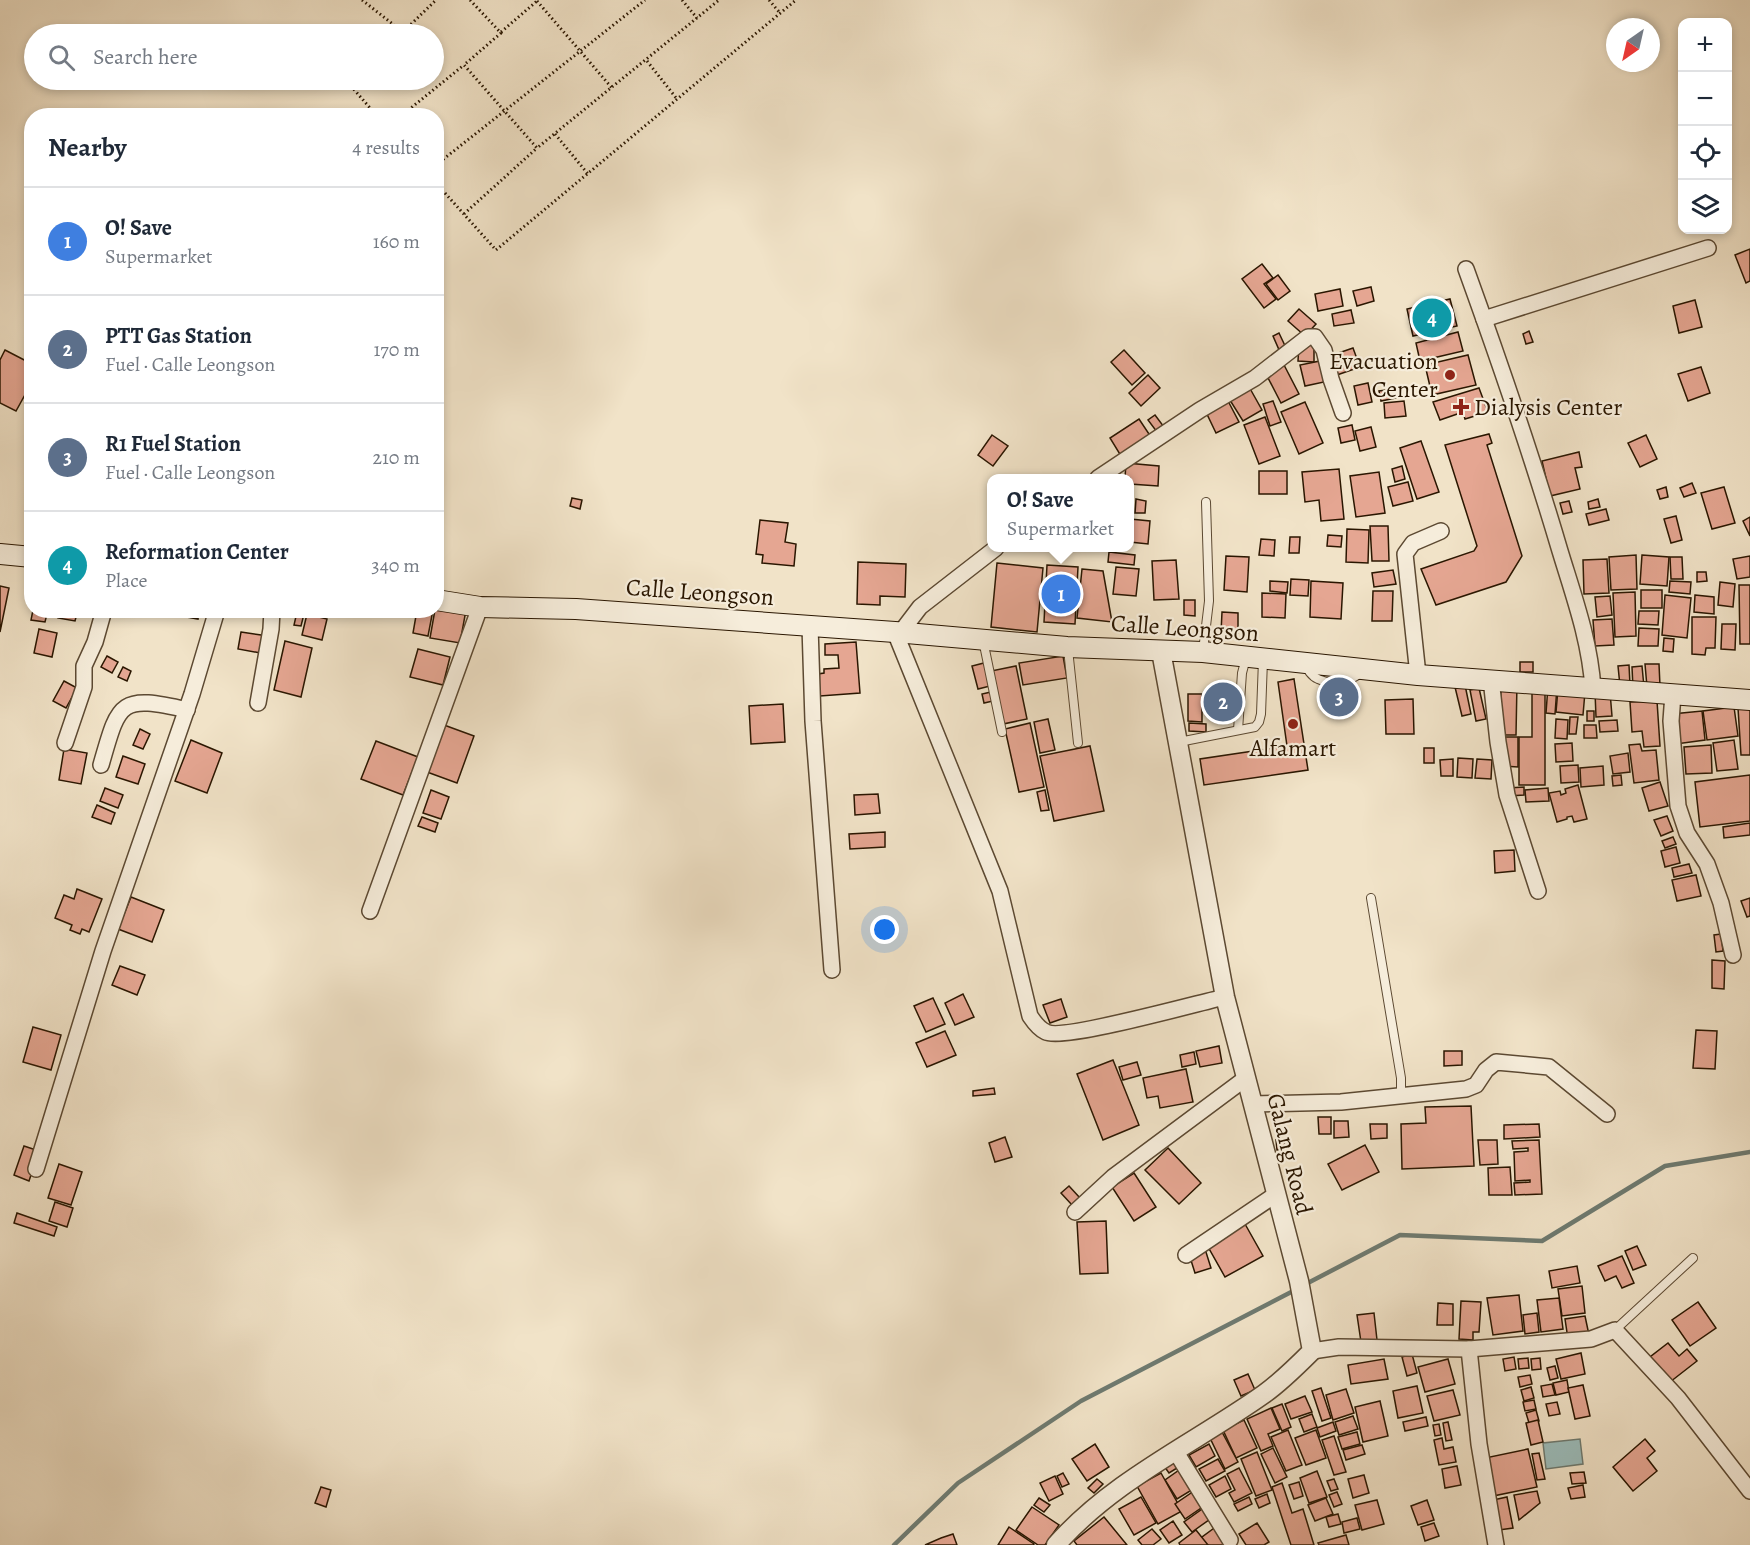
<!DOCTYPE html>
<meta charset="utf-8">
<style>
body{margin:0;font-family:Alegreya,serif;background:#f6f6f7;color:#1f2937}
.controls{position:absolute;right:18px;top:18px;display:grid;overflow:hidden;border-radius:12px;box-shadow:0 3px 9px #0003}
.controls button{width:54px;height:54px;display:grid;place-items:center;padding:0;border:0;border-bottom:2px solid #e0e1e3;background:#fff;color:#1f2937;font:30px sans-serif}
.compass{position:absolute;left:1606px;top:18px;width:54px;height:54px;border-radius:50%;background:#fff;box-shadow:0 3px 9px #0003;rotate:214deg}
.you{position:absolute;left:885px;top:930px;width:21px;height:21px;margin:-15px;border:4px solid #fff;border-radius:50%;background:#1a73e8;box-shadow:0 0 0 9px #1a73e833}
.badge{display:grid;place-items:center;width:39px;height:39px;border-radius:50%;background:#2563eb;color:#fff;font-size:20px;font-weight:700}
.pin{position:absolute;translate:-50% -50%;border:3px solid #fff;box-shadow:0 2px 6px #0006}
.popup{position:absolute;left:987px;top:474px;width:147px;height:78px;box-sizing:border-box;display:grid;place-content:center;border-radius:12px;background:#fff;filter:drop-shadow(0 2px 4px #0005);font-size:20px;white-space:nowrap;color:#747a83}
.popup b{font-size:22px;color:#1f2937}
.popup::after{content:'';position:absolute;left:50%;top:100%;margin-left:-12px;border:12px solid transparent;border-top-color:#fff}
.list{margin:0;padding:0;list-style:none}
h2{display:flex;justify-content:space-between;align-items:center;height:78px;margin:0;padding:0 24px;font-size:26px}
h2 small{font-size:20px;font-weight:400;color:#747a83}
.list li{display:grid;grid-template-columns:39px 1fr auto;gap:18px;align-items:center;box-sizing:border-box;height:108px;padding:0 24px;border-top:2px solid #e0e1e3}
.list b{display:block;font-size:22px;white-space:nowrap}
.list p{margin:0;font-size:20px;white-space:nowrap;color:#747a83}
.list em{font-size:20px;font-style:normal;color:#747a83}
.icon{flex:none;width:33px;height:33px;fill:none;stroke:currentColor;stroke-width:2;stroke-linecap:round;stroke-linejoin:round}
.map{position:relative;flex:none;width:1750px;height:1545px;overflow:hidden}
.search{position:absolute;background:#fff;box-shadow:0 3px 9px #0003;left:24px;top:24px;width:420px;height:66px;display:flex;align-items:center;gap:15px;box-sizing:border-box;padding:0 21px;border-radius:33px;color:#747a83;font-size:22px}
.panel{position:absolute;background:#fff;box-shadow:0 3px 9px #0003;left:24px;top:108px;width:420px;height:510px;border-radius:24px}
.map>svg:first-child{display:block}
.water{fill:#9cbdbb;stroke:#6e7a70;stroke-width:1.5}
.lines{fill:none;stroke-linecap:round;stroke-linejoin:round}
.stream{stroke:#6e7a70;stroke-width:4.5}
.building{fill:#e5a692;stroke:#2a1600;stroke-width:1.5}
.service-casing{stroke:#5c4932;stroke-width:10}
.minor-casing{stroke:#5c4932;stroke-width:18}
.tertiary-casing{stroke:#5c4932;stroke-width:21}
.secondary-casing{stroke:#2a1600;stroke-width:22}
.path{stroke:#2a1600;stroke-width:3;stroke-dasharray:1.5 3;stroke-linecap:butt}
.service{stroke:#f6eddb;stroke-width:8}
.minor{stroke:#f6eddb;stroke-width:15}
.tertiary{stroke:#f6eddb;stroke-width:18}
.secondary{stroke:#f6eddb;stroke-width:20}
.poi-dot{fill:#8f2418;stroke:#f6eddb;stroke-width:2}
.labels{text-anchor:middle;stroke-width:4.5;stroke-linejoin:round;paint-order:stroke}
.poi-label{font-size:24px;fill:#2a1600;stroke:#f6eddb;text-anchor:end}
.street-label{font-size:24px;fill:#2a1600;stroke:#f6eddb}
</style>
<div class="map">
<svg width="1750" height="1545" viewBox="0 0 1750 1545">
<rect width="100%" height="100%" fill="#f1e3c8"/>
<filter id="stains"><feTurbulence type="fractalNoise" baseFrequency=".00333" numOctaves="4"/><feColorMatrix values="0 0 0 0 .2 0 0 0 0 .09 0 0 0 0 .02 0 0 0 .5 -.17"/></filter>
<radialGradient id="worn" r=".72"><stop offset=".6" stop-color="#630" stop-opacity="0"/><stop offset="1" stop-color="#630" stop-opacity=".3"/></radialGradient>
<polygon class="water" points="1580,1439 1583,1464 1546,1469 1543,1443"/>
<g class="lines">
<g class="stream">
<polyline points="1304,1285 1400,1235 1542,1241 1665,1166 1750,1152"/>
<polyline points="894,1545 958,1483 1081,1401 1297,1289"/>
</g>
</g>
<g class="building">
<polygon points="1750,249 1750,281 1746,283 1735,255"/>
<polygon points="1262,264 1273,278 1264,284 1276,299 1264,308 1242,279"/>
<polygon points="1278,275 1290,291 1278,300 1266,284"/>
<polygon points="1371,287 1374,301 1357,306 1353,291"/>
<polygon points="1340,289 1343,306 1318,311 1315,294"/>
<polygon points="1450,299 1457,326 1413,336 1407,309"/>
<polygon points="1695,300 1702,327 1679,333 1673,306"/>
<polygon points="1299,309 1316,324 1305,336 1288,321"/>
<polygon points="1351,310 1354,323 1334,326 1332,314"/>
<polygon points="1529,331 1533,342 1526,344 1523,334"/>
<polygon points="1458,332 1463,351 1420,361 1416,343"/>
<polygon points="1279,333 1287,350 1280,352 1273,336"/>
<polygon points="1299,344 1314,345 1314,362 1298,361"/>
<polygon points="1353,348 1360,367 1334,376 1327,357"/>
<polygon points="5,350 32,364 32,382 16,411 0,403 0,360"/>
<polygon points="1124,350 1145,373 1132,385 1111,362"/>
<polygon points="1468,355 1476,385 1432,395 1425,365"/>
<polygon points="1320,361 1324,382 1305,386 1300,365"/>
<polygon points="1283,363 1299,394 1281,403 1265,372"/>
<polygon points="1701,367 1710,393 1688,401 1678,374"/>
<polygon points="1148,375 1160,388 1141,406 1129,393"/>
<polygon points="1368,383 1372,402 1358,405 1354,386"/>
<polygon points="1248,385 1262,410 1243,421 1228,397"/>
<polygon points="1479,388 1488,412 1465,419 1463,412 1440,420 1433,402"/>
<polygon points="1395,389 1396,398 1381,401 1379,391"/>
<polygon points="1227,399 1239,422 1216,433 1205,410"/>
<polygon points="1273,401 1281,422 1270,426 1263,404"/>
<polygon points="1404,401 1406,416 1385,418 1384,403"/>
<polygon points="1305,402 1323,443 1299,454 1281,412"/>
<polygon points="1155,415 1164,427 1157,432 1148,420"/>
<polygon points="1265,417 1280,456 1259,464 1244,425"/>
<polygon points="1139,419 1151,437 1121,456 1110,438"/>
<polygon points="1352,425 1355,440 1341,443 1338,428"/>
<polygon points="1371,427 1376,447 1360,451 1355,431"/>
<polygon points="1489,434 1492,443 1487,445 1522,556 1506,582 1436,605 1421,569 1474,551 1477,546 1445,445"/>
<polygon points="992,435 1008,446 993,466 978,455"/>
<polygon points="1646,435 1657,459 1640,467 1628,443"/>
<polygon points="1421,441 1439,492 1417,499 1400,448"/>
<polygon points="1579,452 1582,467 1575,468 1580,489 1550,496 1542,461"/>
<polygon points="1126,463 1159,466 1158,486 1130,484 1130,478 1125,478"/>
<polygon points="1402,466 1405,479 1395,482 1392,469"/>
<polygon points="1339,469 1344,519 1321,521 1319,500 1305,502 1302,472"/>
<rect x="1259" y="471" width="28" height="23"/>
<polygon points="1379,472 1385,513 1356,517 1350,476"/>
<polygon points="1408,482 1413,501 1393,506 1388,487"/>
<polygon points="1692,483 1696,493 1684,497 1680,488"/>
<polygon points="1666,487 1668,497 1660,499 1657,490"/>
<polygon points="1724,487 1735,523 1712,529 1701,493"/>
<polygon points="572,498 582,500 580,509 570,506"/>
<polygon points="1136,499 1146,501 1145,513 1135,513"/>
<polygon points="1598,499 1600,507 1589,509 1588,502"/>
<polygon points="1569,501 1572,512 1563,514 1560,503"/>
<polygon points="1606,509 1609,520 1589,525 1586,514"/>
<polygon points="1676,516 1682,540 1671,543 1664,519"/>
<polygon points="1750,517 1750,536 1743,521"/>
<polygon points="1130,519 1150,521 1148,544 1130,542"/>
<polygon points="760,520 788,523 785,542 796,544 794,566 762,563 763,555 756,554"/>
<polygon points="1370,526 1388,526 1389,561 1372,561"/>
<polygon points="1347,529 1369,530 1368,563 1346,562"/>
<polygon points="1328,535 1342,536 1341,547 1327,546"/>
<polygon points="1290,537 1300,537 1299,553 1289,553"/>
<polygon points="1261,539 1275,540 1274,556 1259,555"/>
<polygon points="1109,552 1135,555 1134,565 1108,562"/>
<polygon points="1636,555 1637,589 1611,590 1609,557"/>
<polygon points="1642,555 1669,557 1667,586 1640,584"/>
<polygon points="1226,556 1249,557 1247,592 1224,590"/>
<polygon points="1750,556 1750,577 1737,579 1733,559"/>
<polygon points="1670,557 1682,557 1683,579 1671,579"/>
<polygon points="1607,559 1609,593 1584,594 1583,560"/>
<polygon points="1176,560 1179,599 1154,600 1152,561"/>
<polygon points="858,562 906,564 905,597 880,596 880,605 857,604"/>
<polygon points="997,563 1043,568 1037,632 991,627"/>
<polygon points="1047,565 1078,567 1075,624 1044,622"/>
<polygon points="1116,567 1139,569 1136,596 1113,594"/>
<polygon points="1082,569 1103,571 1112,622 1077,618"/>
<polygon points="1393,570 1396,584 1374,587 1372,573"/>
<polygon points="1697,572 1706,572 1707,581 1697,582"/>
<polygon points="1291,579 1309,580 1308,596 1290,595"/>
<polygon points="1270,581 1288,582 1287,593 1270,591"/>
<polygon points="1311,581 1343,583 1341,619 1310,617"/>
<polygon points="1670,581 1691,582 1690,594 1669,592"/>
<polygon points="1720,582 1735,584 1733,607 1718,605"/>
<polygon points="1739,585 1750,585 1750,644 1740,644"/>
<polygon points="0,586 9,588 0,632"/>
<rect x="1641" y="590" width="21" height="18"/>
<polygon points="1373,591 1393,591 1392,621 1372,621"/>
<polygon points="1635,592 1636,636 1615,637 1613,593"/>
<polygon points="1262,593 1286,594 1285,618 1262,617"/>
<polygon points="1665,595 1691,598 1687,638 1662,635"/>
<polygon points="1695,595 1714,597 1714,614 1694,612"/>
<polygon points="1610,596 1612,615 1597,617 1595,597"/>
<polygon points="1184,600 1195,600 1195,616 1184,615"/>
<polygon points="436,604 466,610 460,643 430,638"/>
<polygon points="33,610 48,610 45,622 31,620"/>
<polygon points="60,610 78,610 75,621 58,618"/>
<polygon points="165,610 199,610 198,619 164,613"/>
<polygon points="417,610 433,610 428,636 413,633"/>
<polygon points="1639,611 1659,611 1658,625 1638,624"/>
<polygon points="297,612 304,614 301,626 294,625"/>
<polygon points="1222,612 1238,613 1238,633 1221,633"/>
<polygon points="307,614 327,619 322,640 302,635"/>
<polygon points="1692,617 1716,617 1715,648 1706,648 1705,655 1692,654"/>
<polygon points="1612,619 1614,645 1595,646 1593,620"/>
<polygon points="1722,624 1736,624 1735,650 1721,649"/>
<polygon points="1639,628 1659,629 1658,646 1638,646"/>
<polygon points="39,629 57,633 52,657 34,653"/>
<polygon points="241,632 268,636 266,654 238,649"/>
<polygon points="1664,638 1674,639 1673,652 1663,651"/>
<polygon points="285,641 312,648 301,697 274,690"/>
<polygon points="856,642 860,693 820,696 818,674 824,673 824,669 839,668 838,655 825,655 825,644"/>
<polygon points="418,649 450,657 443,685 410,677"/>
<polygon points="107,656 118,662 112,673 101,667"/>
<polygon points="1063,656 1067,678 1023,685 1019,663"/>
<rect x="1520" y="662" width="13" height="10"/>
<polygon points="984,663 990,686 978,689 972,666"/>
<polygon points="1645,664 1659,664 1660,686 1647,687"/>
<polygon points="1629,665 1630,685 1620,686 1618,666"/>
<polygon points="1016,666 1027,719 1003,724 991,671"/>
<polygon points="1642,666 1644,687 1633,688 1632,667"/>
<polygon points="123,667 131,671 127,681 118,677"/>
<polygon points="1294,679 1308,770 1204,785 1200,759 1287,746 1278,682"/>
<polygon points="64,681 77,688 66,708 53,701"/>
<polygon points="1501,683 1517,683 1516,735 1500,735"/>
<polygon points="1465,685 1471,714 1462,716 1455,687"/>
<polygon points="1548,686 1557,687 1555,714 1546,713"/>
<polygon points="1532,687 1545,687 1545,785 1519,785 1519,737 1532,737"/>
<polygon points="1479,688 1486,719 1476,721 1470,690"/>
<polygon points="1558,689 1585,692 1583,715 1556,712"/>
<polygon points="991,692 993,701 984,703 982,694"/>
<polygon points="1595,692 1610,692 1612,716 1596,717"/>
<polygon points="1188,694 1202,694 1202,722 1188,721"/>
<polygon points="1413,699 1414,734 1386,734 1385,700"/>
<polygon points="1657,701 1660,746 1644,747 1642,731 1632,732 1630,702"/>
<polygon points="783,704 785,742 751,744 749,706"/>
<polygon points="1734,707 1738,736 1707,740 1703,711"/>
<polygon points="1750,707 1750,755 1741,755 1738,708"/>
<rect x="1587" y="711" width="7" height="10"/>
<polygon points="1702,711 1705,740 1676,744 1672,714"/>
<polygon points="1570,717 1578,717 1576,734 1569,734"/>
<polygon points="1048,719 1055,750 1040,753 1034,722"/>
<polygon points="1556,719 1568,720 1567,739 1555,738"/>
<polygon points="1617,720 1618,731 1600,732 1599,721"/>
<polygon points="1030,723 1044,787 1019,792 1005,729"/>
<polygon points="1189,723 1206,724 1206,732 1189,731"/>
<polygon points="444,725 474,736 457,783 427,772"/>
<polygon points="1584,725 1596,725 1597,738 1584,738"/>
<polygon points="140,729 150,734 143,749 133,745"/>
<polygon points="1503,737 1518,737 1518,767 1503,766"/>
<polygon points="191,740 222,753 207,793 175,781"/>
<polygon points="1734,740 1738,769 1717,771 1713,743"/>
<polygon points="376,741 418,757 403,795 361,779"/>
<polygon points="1572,743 1573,761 1556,762 1555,744"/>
<polygon points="1640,744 1642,751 1656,750 1659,780 1634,783 1629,745"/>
<polygon points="1711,745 1712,773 1686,774 1684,747"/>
<polygon points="1090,746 1104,811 1054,821 1040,756"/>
<rect x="1424" y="748" width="10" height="15"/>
<polygon points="64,749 87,753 81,784 59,780"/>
<polygon points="1628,753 1630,772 1613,774 1610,756"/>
<polygon points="123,756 145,764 138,784 116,777"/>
<polygon points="1458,758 1473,759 1472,778 1457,777"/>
<polygon points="1453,759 1453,776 1441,776 1440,760"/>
<polygon points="1477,759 1492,760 1491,779 1475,778"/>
<polygon points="1578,765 1579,782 1561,783 1560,766"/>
<polygon points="1603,766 1604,785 1581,787 1580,768"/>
<polygon points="1621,775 1622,785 1613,786 1612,776"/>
<polygon points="1750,775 1750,821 1700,827 1695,782"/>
<polygon points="1660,782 1668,806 1649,811 1642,788"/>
<polygon points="1578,785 1587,819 1574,822 1572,816 1567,817 1567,819 1557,822 1549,793 1560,791 1561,795 1566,793 1565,789"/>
<polygon points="1524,787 1524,795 1509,796 1508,788"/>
<polygon points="105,788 123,795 118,808 100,801"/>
<polygon points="1548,788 1549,801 1526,802 1525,790"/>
<polygon points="431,790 449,797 441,819 423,813"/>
<polygon points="1045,790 1049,810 1041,811 1037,792"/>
<polygon points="878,794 880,813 855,815 854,795"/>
<polygon points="97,805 115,813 111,824 92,817"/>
<polygon points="1667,816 1673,831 1661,836 1654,820"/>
<polygon points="422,817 438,823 435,832 418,826"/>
<polygon points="1750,823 1750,835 1724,838 1723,827"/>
<polygon points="885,832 885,847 850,849 849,834"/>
<polygon points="1673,837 1676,844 1665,848 1662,841"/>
<polygon points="1676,847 1680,863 1665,867 1661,851"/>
<polygon points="1514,850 1515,871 1495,873 1494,851"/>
<polygon points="1689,864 1692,873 1674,877 1672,868"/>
<polygon points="1696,875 1701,896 1677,901 1672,880"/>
<polygon points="77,889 102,899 89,932 82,929 80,934 70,930 72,925 55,918 64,895 74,899"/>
<polygon points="131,897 164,910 152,942 118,929"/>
<polygon points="1750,898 1750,916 1747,917 1741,901"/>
<polygon points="1721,934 1723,951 1716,952 1714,935"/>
<polygon points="1712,960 1725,961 1724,989 1712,988"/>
<polygon points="120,966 145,975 137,995 112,985"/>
<polygon points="963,994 974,1017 955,1025 945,1003"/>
<polygon points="933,998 945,1024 926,1032 914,1006"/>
<polygon points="1061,999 1067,1017 1050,1023 1043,1005"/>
<polygon points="33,1027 61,1035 51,1070 23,1062"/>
<polygon points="1696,1030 1717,1031 1715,1069 1693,1068"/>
<polygon points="945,1031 956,1055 927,1067 916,1043"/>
<polygon points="1219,1046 1222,1063 1200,1067 1196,1051"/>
<polygon points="1444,1051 1462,1051 1462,1065 1444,1066"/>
<polygon points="1194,1052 1196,1064 1182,1067 1180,1055"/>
<polygon points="1113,1060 1139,1125 1103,1140 1077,1074"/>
<polygon points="1137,1062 1141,1075 1123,1080 1119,1067"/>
<polygon points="1186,1069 1193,1102 1160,1108 1158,1096 1147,1098 1143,1078"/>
<polygon points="994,1088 995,1094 973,1096 973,1091"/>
<polygon points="1471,1106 1474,1166 1402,1169 1401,1124 1426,1123 1425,1107"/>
<polygon points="1318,1117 1331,1117 1331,1134 1319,1134"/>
<polygon points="1334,1121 1348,1121 1349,1137 1334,1138"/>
<polygon points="1370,1124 1387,1124 1387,1138 1371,1139"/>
<polygon points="1539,1124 1540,1137 1504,1139 1504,1125"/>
<polygon points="1005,1137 1012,1157 995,1162 989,1143"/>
<polygon points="1284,1139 1285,1149 1277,1150 1276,1140"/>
<polygon points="1478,1140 1497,1140 1498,1164 1480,1165"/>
<polygon points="1539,1140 1542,1194 1515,1195 1514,1183 1530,1182 1530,1180 1515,1181 1514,1152 1528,1151 1528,1148 1513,1149 1512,1141"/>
<polygon points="1365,1145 1379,1172 1342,1190 1328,1164"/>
<polygon points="24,1146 39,1151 29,1181 14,1175"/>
<polygon points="1168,1148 1201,1183 1179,1204 1145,1170"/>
<polygon points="59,1164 82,1172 71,1205 48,1198"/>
<polygon points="1510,1167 1512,1195 1489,1195 1488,1168"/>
<polygon points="1134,1173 1156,1207 1134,1221 1112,1187"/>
<polygon points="1069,1186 1080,1198 1072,1205 1061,1193"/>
<polygon points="55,1202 73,1208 67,1227 49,1221"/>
<polygon points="17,1213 57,1227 54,1236 14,1223"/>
<polygon points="1106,1221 1108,1273 1080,1274 1077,1222"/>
<polygon points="1245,1224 1263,1256 1225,1277 1207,1245"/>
<polygon points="1637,1246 1646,1265 1633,1270 1625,1251"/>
<polygon points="1205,1249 1211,1268 1195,1273 1189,1254"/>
<polygon points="1622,1256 1634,1283 1622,1288 1616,1276 1605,1281 1598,1266"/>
<polygon points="1577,1266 1580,1283 1552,1288 1549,1271"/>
<polygon points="1582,1286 1585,1313 1562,1316 1558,1289"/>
<polygon points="1519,1295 1523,1331 1493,1335 1487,1298"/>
<polygon points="1559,1298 1563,1329 1541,1332 1537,1300"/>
<polygon points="1461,1301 1481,1302 1479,1332 1473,1332 1473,1340 1459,1339"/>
<polygon points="1698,1302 1716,1328 1690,1346 1672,1320"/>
<polygon points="1438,1303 1453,1304 1453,1325 1437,1325"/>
<polygon points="1374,1313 1377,1340 1361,1342 1357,1315"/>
<polygon points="1537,1313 1539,1332 1525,1334 1523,1315"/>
<polygon points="1585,1316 1589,1335 1568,1339 1565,1319"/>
<polygon points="1668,1343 1679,1356 1687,1349 1697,1361 1670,1382 1650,1357"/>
<polygon points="1581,1353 1585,1374 1561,1379 1556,1359"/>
<polygon points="1412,1354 1417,1373 1407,1376 1402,1357"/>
<polygon points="1514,1357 1516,1369 1505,1371 1503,1359"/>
<polygon points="1528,1358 1529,1368 1519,1369 1518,1359"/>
<polygon points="1540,1358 1541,1369 1532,1370 1531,1359"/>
<polygon points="1384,1359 1388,1379 1351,1384 1348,1365"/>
<polygon points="1448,1359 1455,1384 1425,1392 1418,1367"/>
<polygon points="1555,1366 1558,1378 1550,1380 1547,1368"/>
<polygon points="1248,1374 1255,1390 1241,1396 1234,1380"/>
<polygon points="1530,1375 1532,1384 1520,1387 1518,1377"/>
<polygon points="1567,1380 1569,1392 1556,1395 1553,1383"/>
<polygon points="1552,1384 1555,1395 1543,1397 1541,1386"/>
<polygon points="1583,1385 1590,1416 1575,1419 1568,1388"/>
<polygon points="1417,1386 1423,1413 1398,1418 1393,1391"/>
<polygon points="1531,1387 1534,1398 1524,1401 1521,1390"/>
<polygon points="1321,1388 1331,1418 1322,1421 1312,1391"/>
<polygon points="1346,1389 1354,1413 1333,1420 1326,1395"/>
<polygon points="1453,1390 1460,1415 1434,1421 1427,1396"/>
<polygon points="1305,1396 1312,1412 1291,1419 1285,1404"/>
<polygon points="1534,1400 1536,1409 1525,1411 1523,1402"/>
<polygon points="1380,1401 1388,1436 1363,1442 1355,1407"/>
<polygon points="1557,1402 1560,1414 1549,1416 1546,1404"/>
<polygon points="1282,1404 1291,1427 1282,1431 1272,1408"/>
<polygon points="1271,1408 1280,1429 1268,1434 1273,1446 1261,1451 1247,1419"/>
<polygon points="1536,1410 1539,1421 1529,1423 1526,1413"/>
<polygon points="1312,1414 1317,1427 1304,1432 1299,1419"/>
<polygon points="1353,1416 1358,1429 1339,1435 1335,1422"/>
<polygon points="1426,1417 1428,1426 1405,1431 1403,1422"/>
<polygon points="1244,1420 1257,1448 1236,1458 1223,1430"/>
<polygon points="1538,1420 1543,1442 1531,1445 1526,1423"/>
<polygon points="1333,1422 1336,1431 1320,1437 1317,1428"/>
<polygon points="1448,1422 1452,1440 1446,1441 1443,1423"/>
<polygon points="1439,1424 1441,1435 1435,1436 1433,1425"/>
<polygon points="1288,1430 1302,1465 1286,1471 1271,1437"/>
<polygon points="1316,1430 1326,1458 1306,1465 1295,1438"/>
<polygon points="1222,1432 1238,1462 1225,1469 1210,1438"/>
<polygon points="1357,1432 1360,1444 1342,1449 1338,1437"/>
<polygon points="1334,1436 1346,1472 1334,1475 1322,1440"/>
<polygon points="1442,1438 1444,1449 1453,1447 1456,1462 1439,1465 1434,1440"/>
<polygon points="1645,1439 1655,1451 1647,1458 1657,1471 1633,1491 1613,1467"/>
<polygon points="1095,1444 1109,1467 1087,1481 1072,1459"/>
<polygon points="1209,1444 1215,1456 1196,1467 1189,1455"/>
<polygon points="1362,1445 1365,1454 1346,1460 1343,1450"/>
<polygon points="1273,1448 1287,1477 1275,1483 1261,1454"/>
<polygon points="1528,1449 1537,1487 1493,1496 1485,1458"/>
<polygon points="1257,1452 1272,1490 1256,1496 1241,1459"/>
<polygon points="1539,1453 1545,1479 1537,1480 1532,1454"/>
<polygon points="1177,1458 1182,1465 1169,1473 1164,1466"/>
<polygon points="1218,1459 1225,1471 1206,1481 1199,1469"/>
<polygon points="1457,1466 1461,1485 1445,1488 1442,1469"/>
<polygon points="1182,1468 1195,1488 1177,1499 1165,1480"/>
<polygon points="1239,1468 1252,1493 1234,1502 1229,1493 1235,1490 1227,1474"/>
<polygon points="1317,1471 1327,1497 1309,1503 1300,1478"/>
<polygon points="1584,1472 1586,1483 1572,1484 1570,1473"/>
<polygon points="1063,1473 1069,1484 1062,1487 1057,1476"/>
<polygon points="1161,1473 1182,1511 1158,1524 1137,1486"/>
<polygon points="1364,1475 1369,1493 1353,1498 1348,1479"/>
<polygon points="1055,1476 1063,1494 1049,1501 1040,1483"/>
<polygon points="1225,1476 1231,1489 1216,1497 1209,1485"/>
<polygon points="1097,1479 1103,1484 1094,1493 1088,1488"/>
<polygon points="1334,1479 1338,1489 1331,1491 1327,1481"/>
<polygon points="1299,1482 1303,1496 1294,1499 1289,1485"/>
<polygon points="1282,1483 1292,1513 1303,1509 1314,1545 1291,1545 1272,1487"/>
<polygon points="1583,1485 1585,1497 1571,1499 1568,1488"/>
<polygon points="321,1487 331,1490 326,1507 315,1503"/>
<polygon points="1194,1491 1204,1506 1185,1519 1175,1504"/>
<polygon points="1537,1491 1540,1503 1519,1520 1514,1495"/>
<polygon points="1337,1492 1342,1504 1334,1507 1329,1495"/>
<polygon points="1267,1494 1270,1503 1259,1508 1255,1499"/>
<polygon points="1141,1497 1156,1523 1134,1535 1119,1509"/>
<polygon points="1249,1497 1252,1504 1238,1511 1234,1504"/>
<polygon points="1507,1497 1513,1528 1499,1530 1493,1500"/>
<polygon points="1039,1498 1050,1505 1044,1512 1034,1505"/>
<polygon points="1326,1498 1333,1514 1315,1521 1308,1505"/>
<polygon points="1377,1500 1384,1524 1362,1530 1355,1505"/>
<polygon points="1427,1500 1434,1520 1418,1525 1411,1506"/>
<polygon points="1032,1507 1059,1525 1045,1545 1038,1545 1016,1530"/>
<polygon points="1205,1507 1213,1517 1192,1532 1184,1522"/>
<polygon points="1338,1514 1341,1524 1329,1527 1326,1517"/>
<polygon points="1104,1517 1127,1545 1077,1545 1074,1541"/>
<polygon points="1357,1518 1360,1529 1344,1533 1342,1522"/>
<polygon points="1173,1521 1182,1535 1169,1543 1160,1530"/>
<polygon points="1257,1523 1269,1542 1264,1545 1246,1545 1239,1534"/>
<polygon points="1434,1523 1439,1536 1425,1541 1421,1527"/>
<polygon points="1217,1526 1232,1545 1202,1545 1198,1540"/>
<polygon points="1009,1527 1034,1544 1033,1545 998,1545"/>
<polygon points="1152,1529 1161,1539 1153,1545 1142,1545 1138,1540"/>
<polygon points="1196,1530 1208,1545 1180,1545 1179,1543"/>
<polygon points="953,1534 957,1545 925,1545 941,1538"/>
<polygon points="1346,1535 1349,1545 1319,1545 1318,1543"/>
</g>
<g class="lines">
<g class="service-casing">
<g id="service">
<polyline points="983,640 1002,732"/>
<polyline points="1068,649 1078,743"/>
<polyline points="1203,651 1209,601 1206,502"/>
<path d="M 1305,664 C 1308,670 1311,676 1318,679 C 1330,685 1351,682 1360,673"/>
<polyline points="1238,730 1242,673 1246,658"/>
<polyline points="1179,742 1255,727 1259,722 1261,714 1263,660"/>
<polyline points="1371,898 1401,1078 1401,1095"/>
<polyline points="1615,1330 1693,1258"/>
</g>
</g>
<g class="minor-casing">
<g id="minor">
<path d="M 1466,269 C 1500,363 1532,456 1560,551 C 1574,597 1590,641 1593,689"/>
<polyline points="1484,319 1708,248"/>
<polyline points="1098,478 1200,410 1255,378 1308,337 1315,337 1324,350 1331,379 1343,413"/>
<polyline points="810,626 813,721 832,970"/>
<path d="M 895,632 L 1000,891 L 1030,1016 C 1034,1022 1039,1029 1046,1032 C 1062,1041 1198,1003 1225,997"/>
<polyline points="901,632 920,607 996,548"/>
<polyline points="1418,675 1405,554 1413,543 1441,531"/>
<polyline points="1491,679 1498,742 1507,795 1538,891"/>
<polyline points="1673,694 1671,721 1678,806 1687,833 1707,864 1721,903 1733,955"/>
<polyline points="258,703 271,629 272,610"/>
<polyline points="65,743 84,687 84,666 95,642 104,610"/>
<path d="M 101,765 C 119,702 119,694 187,710"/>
<polyline points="370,911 480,607"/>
<polyline points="1254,1104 1341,1102 1466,1089 1476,1085 1486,1070 1496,1062 1549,1067 1607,1114"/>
<polyline points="36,1169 103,951 192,694 217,610"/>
<polyline points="1075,1212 1113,1177 1246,1078"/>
<polyline points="1186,1255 1275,1195"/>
<polyline points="1469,1349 1479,1444 1496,1545"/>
<polyline points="1312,1351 1339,1347 1469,1349 1591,1339 1615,1330 1678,1398 1750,1491"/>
<polyline points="1176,1452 1230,1540"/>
</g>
</g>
<g class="tertiary-casing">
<path id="tertiary" d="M 1056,1545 C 1113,1480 1195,1443 1264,1394 C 1281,1382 1297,1366 1312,1351 L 1299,1281 L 1225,997 L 1161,651"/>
</g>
<g class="secondary-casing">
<g id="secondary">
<polyline points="0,554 32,557"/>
<polyline points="436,600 480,607 576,609 895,632 1067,647 1203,652 1418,675 1750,700"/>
</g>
</g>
<g class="path">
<polyline points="362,0 403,32 436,0"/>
<polyline points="470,0 501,33 464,65 537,148 719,0"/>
<polyline points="682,0 697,18"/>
<polyline points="769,0 780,13"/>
<polyline points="537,1 612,88"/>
<polyline points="501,32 537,1"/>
<polyline points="647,61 677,99"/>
<polyline points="358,80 351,86 377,116"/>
<polyline points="401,116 464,65"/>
<polyline points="555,134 588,174"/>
<polyline points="436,165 645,0"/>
<polyline points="436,183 496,250 796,0"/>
<polyline points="464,214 537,148"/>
</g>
<use href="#service" class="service"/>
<use href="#minor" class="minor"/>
<use href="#tertiary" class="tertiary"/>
<use href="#secondary" class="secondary"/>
</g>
<g class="poi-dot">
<circle cx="1450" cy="375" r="6"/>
<path d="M1458 398h6v6h6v6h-6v6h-6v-6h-6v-6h6z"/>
<circle cx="1293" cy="724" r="6"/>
</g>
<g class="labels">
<g class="poi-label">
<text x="1438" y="369">Evacuation<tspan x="1438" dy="28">Center</tspan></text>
<text x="1474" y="415" text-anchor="start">Dialysis Center</text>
<text x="1293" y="756" text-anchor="middle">Alfamart</text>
</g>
<g class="street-label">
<text transform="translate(700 592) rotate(4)" y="8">Calle Leongson</text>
<text transform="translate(1185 628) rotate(4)" y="8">Calle Leongson</text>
<text transform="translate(1290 1154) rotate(76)" y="8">Galang Road</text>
</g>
</g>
<rect width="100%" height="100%" filter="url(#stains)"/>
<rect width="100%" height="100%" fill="url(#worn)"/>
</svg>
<div class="controls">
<button>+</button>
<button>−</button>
<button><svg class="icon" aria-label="locate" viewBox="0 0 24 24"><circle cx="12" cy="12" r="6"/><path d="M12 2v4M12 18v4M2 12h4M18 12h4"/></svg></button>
<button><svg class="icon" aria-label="layers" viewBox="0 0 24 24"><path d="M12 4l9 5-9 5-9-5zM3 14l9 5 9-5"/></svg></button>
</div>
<svg class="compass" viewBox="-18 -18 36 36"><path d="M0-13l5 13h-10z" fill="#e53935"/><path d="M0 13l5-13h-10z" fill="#747a83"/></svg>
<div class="you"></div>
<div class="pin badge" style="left:1061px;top:594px;background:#3f7fe0">1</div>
<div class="popup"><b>O! Save</b>Supermarket</div>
<div class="pin badge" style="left:1223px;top:702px;background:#5c6f8a">2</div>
<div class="pin badge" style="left:1339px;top:697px;background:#5c6f8a">3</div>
<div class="pin badge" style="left:1432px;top:318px;background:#0f9aa8">4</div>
<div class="search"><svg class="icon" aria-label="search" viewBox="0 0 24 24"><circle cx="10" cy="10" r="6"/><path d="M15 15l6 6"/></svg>Search here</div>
<section class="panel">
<h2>Nearby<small>4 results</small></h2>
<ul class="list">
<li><span class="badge" style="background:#3f7fe0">1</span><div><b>O! Save</b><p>Supermarket</p></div><em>160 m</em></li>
<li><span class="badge" style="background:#5c6f8a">2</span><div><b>PTT Gas Station</b><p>Fuel · Calle Leongson</p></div><em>170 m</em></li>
<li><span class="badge" style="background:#5c6f8a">3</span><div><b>R1 Fuel Station</b><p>Fuel · Calle Leongson</p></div><em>210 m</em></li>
<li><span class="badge" style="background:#0f9aa8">4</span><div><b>Reformation Center</b><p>Place</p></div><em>340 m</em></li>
</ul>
</section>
</div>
